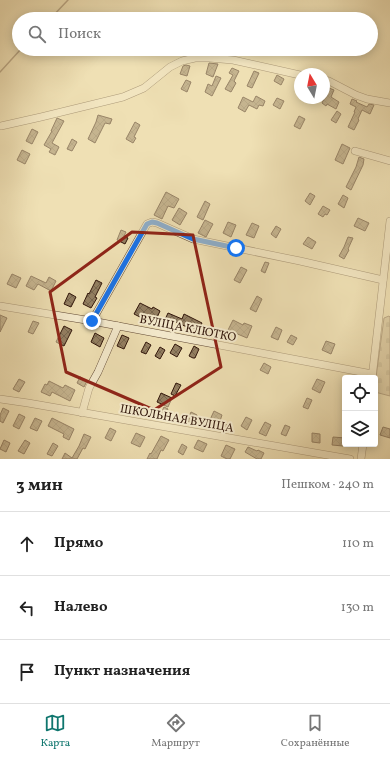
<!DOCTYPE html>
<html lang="ru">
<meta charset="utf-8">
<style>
body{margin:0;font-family:Vollkorn,serif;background:#f2f2f2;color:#222}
.controls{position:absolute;right:12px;bottom:12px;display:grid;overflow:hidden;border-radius:4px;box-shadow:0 2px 10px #0003}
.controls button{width:36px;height:36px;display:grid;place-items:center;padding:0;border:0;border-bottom:1px solid #e0e0e0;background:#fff;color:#222;font:20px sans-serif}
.compass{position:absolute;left:294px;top:68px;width:36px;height:36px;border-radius:50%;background:#fff;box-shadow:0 2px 10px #0003;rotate:350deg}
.stop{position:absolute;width:12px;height:12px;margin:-9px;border:3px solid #1a73e8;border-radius:50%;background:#fff}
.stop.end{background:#1a73e8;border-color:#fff;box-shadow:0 1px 4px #0008}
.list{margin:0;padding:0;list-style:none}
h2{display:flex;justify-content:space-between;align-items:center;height:52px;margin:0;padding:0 16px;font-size:17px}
h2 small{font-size:13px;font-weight:400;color:#767676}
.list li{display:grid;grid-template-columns:26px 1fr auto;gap:12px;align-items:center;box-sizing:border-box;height:64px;padding:0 16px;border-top:1px solid #e0e0e0}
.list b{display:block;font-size:15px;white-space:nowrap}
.list em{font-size:13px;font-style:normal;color:#767676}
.icon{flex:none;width:22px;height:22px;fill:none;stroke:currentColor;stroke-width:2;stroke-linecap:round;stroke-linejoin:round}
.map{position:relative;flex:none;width:390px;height:459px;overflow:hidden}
.search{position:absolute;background:#fff;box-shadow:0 2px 10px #0003;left:12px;right:12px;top:12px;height:44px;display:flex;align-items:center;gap:10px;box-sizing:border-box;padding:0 14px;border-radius:22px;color:#767676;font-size:15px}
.sheet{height:244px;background:#fff}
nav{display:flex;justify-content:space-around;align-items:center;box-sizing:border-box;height:56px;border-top:1px solid #e0e0e0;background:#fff;font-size:11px;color:#767676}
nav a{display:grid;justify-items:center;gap:2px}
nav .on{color:#0f766e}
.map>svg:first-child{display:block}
.cemetery{fill:url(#cemetery-stones);stroke:#806950}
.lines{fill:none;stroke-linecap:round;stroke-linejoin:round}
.stream{stroke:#7c654d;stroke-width:1.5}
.building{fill:url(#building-cross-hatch);stroke:#30150a}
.minor-casing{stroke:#604834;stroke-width:8}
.minor{stroke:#f5ebce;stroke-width:7}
.route{stroke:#1a73e8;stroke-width:5}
.marked{fill:none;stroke:#8f2418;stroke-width:3;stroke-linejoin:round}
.labels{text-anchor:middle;stroke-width:4;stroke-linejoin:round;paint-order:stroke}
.street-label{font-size:12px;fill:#30150a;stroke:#f5ebce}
</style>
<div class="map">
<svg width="390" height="459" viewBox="0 0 390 459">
<defs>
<pattern id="cemetery-stones" width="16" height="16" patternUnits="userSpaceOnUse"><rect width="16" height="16" fill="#cfbd97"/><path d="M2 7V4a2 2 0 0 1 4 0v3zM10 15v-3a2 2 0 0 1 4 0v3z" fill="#b2a281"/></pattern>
<pattern id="building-cross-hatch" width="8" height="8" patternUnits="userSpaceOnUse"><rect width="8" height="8" fill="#937f62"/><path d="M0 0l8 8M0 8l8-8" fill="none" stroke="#78674f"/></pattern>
</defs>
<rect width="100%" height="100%" fill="#efe0b4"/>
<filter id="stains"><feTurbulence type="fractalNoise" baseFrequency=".005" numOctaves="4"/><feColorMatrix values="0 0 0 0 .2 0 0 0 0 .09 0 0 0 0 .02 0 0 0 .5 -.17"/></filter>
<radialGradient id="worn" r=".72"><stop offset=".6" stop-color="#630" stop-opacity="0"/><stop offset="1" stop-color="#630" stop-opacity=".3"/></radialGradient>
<polygon class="cemetery" points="389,316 390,317 390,396 375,392 375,385 384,318"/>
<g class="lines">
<g class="stream">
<polyline points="50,19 68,0"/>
<polyline points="0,72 21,49"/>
</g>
</g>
<g class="building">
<polygon points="209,63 218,64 213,77 206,74"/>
<polygon points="186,65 190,66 187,76 180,74 183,66"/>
<polygon points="232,68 239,71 234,81 236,83 231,92 225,89 233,75 229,73"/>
<polygon points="254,71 259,73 252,88 247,86"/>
<polygon points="277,75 284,79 281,85 274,81"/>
<polygon points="216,76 221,78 212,96 205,92 208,84 212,86"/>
<polygon points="186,80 191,82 187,92 181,89"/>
<polygon points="329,88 334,90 331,97 339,102 336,109 327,104 326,106 322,103"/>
<polygon points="256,96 265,101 263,106 259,105 257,109 249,105 245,112 238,108 243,97 253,102"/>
<polygon points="277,98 284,101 280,109 273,105"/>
<polygon points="352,99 357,101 356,102 367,107 369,104 374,105 370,114 362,110 358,119 359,120 354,130 348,127 355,112 354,112 356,107 350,104"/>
<polygon points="337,111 341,114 336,123 331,120"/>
<polygon points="98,115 112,119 110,124 105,123 95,143 88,139 96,122"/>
<polygon points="299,116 305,119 300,129 294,126"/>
<polygon points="57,118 64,121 52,143 59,147 55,155 49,152 51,149 44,145 52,131 51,131"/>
<polygon points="135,122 140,125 134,137 136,138 133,143 126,139"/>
<polygon points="32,129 38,132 32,144 26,141"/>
<polygon points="72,139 77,142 72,151 67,149"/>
<polygon points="342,144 350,148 343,164 335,160"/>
<polygon points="22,150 30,154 25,164 17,160"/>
<polygon points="359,157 364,159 363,165 351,190 346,187 356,167"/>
<polygon points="166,192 179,199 174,208 168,206 162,219 154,215"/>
<polygon points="310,193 315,196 310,205 305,201"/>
<polygon points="343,195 348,198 344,208 338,204"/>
<polygon points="205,201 210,204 203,220 197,217"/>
<polygon points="323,206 330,210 327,215 325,214 323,217 318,214"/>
<polygon points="179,208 187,213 180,225 172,220"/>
<polygon points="358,218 369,223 365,231 354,226"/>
<polygon points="205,220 213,224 206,237 198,233"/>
<polygon points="228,222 236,225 231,237 223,233"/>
<polygon points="252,223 259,226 254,238 246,235"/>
<polygon points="276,226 281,229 276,238 271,234"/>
<polygon points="121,230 126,232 124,236 128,238 125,244 117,240"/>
<polygon points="308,237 316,242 312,249 303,244"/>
<polygon points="348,237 353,238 348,249 349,250 344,259 339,256 344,247"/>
<polygon points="265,262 269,263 265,273 261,271"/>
<polygon points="241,267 247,270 240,283 234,280"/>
<polygon points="12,274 21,278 16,288 7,284"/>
<polygon points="31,276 46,283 49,277 56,281 51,291 38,284 34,290 26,286"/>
<polygon points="96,280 102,283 95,297 97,298 91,308 83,304 88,293 89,294"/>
<polygon points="69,293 76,297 71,307 64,304"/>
<polygon points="257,296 262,299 256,312 250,309"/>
<polygon points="140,303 152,309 153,307 160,311 154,324 134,314"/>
<polygon points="168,313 182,319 184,314 202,323 198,331 190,326 189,328 174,321 171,328 163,324"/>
<polygon points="0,315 7,318 0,332"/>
<polygon points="233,320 243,325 244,323 252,326 247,338 228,330"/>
<polygon points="33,321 39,323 33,334 28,332"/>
<polygon points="64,326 72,330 64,346 56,342"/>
<polygon points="276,327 282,330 278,340 271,337"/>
<polygon points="95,333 104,338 100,347 91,342"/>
<polygon points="122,335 129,338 124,349 117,346"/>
<polygon points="291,335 297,338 293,345 287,342"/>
<polygon points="326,341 335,344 331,354 322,350"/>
<polygon points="146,342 151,345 146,354 141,352"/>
<polygon points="175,344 182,348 177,357 170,353"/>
<polygon points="194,346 199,349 195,358 193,358 189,356"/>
<polygon points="160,347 165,350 160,359 155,356"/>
<polygon points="264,363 271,367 268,374 260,370"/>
<polygon points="80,377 87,381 84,387 77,383"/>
<polygon points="19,379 25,382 19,392 13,389"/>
<polygon points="317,379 325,382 320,393 312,389"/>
<polygon points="49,381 63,388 65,385 75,390 70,401 52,392 50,396 41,392 45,384 47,385"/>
<polygon points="176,383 181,385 175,396 171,394"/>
<polygon points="161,393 172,398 168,407 157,402"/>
<polygon points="307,398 312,400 308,409 303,407"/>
<polygon points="164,407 168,409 163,419 159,417"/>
<polygon points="3,408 9,411 3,423 0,421 0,415"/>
<polygon points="214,411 222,415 220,421 227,425 223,431 208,424"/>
<polygon points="191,412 197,415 193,424 187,421"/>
<polygon points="19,414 25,417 19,429 13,426"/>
<polygon points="246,417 252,420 247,430 241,426"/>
<polygon points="35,418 42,421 37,431 30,428"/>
<polygon points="52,418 74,429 69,440 63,437 64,434 48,426"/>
<polygon points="265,422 271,425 266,436 259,433"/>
<polygon points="285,425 290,427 286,436 281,434"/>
<polygon points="383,427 390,429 390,438 380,435"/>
<polygon points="110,428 116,431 111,441 105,438"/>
<polygon points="136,433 145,437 140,447 131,443"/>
<polygon points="312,433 320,434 320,443 312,442"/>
<polygon points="84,434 91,437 85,449 83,448 77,459 62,459 65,453 72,458 79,446"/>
<polygon points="161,436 169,440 163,451 161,450 157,459 147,459 150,453 151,454"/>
<polygon points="333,437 345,438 343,446 332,445"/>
<polygon points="4,440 10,443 6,452 0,449"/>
<polygon points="25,440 30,443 24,454 18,451"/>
<polygon points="198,440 207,444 203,452 194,448"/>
<polygon points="53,443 58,446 52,456 47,454"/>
<polygon points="182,444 187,447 183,455 178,452"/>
<polygon points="226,445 235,449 230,459 227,459 221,456"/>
<polygon points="248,447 257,451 258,450 264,453 261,459 257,459 245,452"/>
</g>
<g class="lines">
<g class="minor-casing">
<g id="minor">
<polyline points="324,80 329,81 356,95 367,99 390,103"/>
<polyline points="1,126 41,117 123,97 144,88 170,67 182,61 195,58 209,58 233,60 300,75"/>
<polyline points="355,151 390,161"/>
<polyline points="0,306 92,321 372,374"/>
<polyline points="92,321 147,224 152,222 157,223 193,239 300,261 383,280"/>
<polyline points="372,378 390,221"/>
<polyline points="0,399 28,403 350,459"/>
<polyline points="82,413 89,388 98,372 118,326"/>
<polyline points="361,459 363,444"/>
</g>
</g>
<use href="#minor" class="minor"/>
</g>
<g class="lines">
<polyline class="route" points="92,321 147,224 152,222 157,223 193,239 236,248"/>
</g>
<path d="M0 0H390V459H0ZM 132,232 L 193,235 L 221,367 L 154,410 L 66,372 L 50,292 Z" fill="#efe0b4" fill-opacity=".55" fill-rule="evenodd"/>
<path class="marked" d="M 132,232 L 193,235 L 221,367 L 154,410 L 66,372 L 50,292 Z"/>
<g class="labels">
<g class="street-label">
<text transform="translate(188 328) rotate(11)" y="4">ВУЛІЦА КЛЮТКО</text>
<text transform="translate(177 418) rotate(10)" y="4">ШКОЛЬНАЯ ВУЛІЦА</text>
</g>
</g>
<rect width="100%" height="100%" filter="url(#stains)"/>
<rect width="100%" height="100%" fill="url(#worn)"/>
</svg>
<div class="controls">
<button><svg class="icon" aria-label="locate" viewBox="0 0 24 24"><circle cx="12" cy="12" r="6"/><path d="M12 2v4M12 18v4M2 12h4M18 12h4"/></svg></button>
<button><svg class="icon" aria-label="layers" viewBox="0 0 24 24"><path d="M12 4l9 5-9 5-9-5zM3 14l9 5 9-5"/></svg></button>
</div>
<svg class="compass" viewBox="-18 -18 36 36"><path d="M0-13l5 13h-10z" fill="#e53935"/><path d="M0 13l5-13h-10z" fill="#767676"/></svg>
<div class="stop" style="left:236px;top:248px"></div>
<div class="stop end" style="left:92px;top:321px"></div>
<div class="search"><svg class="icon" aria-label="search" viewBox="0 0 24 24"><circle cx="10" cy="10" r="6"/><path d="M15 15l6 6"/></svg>Поиск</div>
</div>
<section class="sheet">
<h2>3 мин<small>Пешком · 240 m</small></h2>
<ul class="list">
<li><svg class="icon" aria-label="ahead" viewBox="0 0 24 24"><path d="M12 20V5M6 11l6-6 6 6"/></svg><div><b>Прямо</b></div><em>110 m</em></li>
<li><svg class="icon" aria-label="left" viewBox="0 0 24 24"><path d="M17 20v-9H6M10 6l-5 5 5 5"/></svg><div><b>Налево</b></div><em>130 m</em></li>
<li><svg class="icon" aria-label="arrive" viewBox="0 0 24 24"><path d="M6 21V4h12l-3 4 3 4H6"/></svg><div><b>Пункт назначения</b></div></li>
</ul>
</section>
<nav>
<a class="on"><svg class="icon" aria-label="map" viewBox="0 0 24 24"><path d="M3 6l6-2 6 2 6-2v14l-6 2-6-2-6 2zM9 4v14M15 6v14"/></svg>Карта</a>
<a><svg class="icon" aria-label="directions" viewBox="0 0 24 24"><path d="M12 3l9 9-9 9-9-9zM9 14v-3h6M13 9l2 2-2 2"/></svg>Маршрут</a>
<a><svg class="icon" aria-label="saved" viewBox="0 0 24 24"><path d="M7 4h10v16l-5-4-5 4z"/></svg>Сохранённые</a>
</nav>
